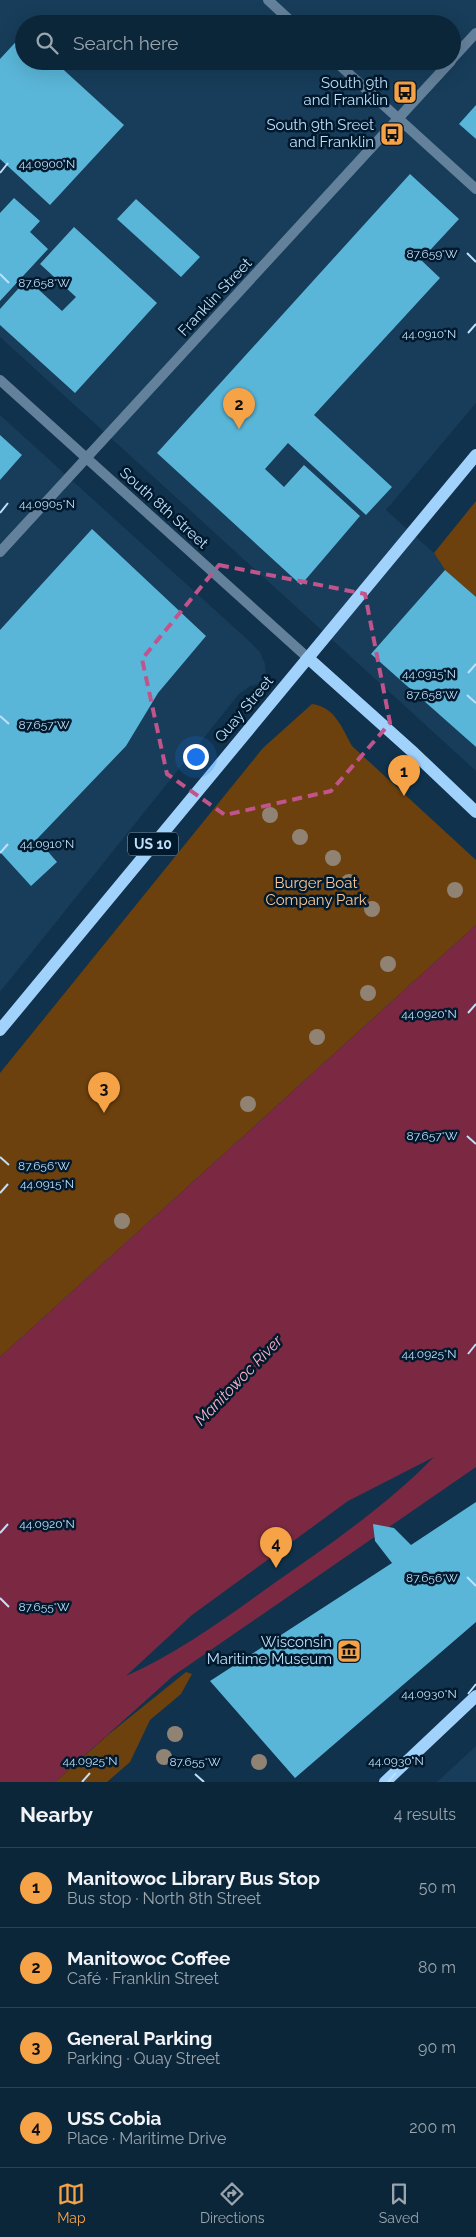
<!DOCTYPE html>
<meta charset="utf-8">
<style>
body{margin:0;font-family:Raleway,sans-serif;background:#152e41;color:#f1f3f6}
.you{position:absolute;left:195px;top:756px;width:18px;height:18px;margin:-12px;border:4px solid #fff;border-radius:50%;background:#1a73e8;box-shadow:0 0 0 8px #1a73e833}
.badge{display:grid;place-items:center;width:32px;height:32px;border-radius:50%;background:#f6a246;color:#111;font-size:16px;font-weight:700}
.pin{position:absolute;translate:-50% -41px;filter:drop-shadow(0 1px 2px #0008)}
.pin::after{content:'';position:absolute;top:26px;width:18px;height:15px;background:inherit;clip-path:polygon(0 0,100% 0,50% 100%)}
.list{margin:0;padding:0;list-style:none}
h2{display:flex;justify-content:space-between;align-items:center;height:65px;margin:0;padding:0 20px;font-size:21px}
h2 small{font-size:16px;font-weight:400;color:#9aa5ae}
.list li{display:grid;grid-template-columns:32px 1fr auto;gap:15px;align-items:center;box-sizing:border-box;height:80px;padding:0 20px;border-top:1px solid #2c4353}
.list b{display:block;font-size:19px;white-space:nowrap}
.list p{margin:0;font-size:16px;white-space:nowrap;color:#9aa5ae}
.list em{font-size:16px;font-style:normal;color:#9aa5ae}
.icon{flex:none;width:28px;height:28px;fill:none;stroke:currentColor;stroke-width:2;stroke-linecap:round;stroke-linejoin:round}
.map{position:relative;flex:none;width:476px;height:1782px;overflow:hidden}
.search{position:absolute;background:#0c2639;box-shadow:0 5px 20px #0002;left:15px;right:15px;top:15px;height:55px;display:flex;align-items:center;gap:12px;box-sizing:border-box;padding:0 18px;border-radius:28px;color:#9aa5ae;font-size:19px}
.sheet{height:385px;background:#0c2639}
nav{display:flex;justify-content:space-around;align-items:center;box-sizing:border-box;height:70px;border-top:1px solid #2c4353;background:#0c2639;font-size:14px;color:#9aa5ae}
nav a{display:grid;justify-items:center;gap:2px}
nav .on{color:#f6a246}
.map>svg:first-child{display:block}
.built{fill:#173d5a;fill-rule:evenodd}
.green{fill:#6c410e}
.water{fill:#7b2942;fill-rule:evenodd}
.building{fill:#5ab6d9}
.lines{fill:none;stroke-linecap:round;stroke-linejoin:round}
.minor{stroke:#64819b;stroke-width:10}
.primary{stroke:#a1d2fc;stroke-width:12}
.tree{fill:#918374}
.marked{fill:none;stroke:#c1548b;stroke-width:4;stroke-dasharray:10 6;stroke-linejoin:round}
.ticks{fill:none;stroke:#c0dffa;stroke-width:2}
.labels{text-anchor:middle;stroke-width:5;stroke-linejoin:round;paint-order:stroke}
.shield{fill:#01192d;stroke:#87a4bc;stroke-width:1}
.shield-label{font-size:14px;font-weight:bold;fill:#c0dffa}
.poi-label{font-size:15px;fill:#c0dffa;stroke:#01192d;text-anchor:end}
.street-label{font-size:15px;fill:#c0dffa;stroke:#01192d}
.park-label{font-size:15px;fill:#fac695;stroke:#01192d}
.water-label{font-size:16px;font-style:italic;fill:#f9b0c0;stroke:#01192d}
.ticks-label{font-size:12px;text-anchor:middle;fill:#c0dffa;stroke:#01192d;stroke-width:5;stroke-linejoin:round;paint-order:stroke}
</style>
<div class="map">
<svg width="476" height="1782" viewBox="0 0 476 1782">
<rect width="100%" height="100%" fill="#10324c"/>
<g class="built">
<path d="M 0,0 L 476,0 L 476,403 L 386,510 L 434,553 L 445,570 L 476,597 L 476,771 L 0,337 ZM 24,24 L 452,24 L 452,61 L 24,61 Z"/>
<polygon points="0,415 247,639 260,652 265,664 266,677 262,683 250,686 239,694 0,992"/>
<polygon points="476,1746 476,1782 437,1782"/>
</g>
<g class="green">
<polygon points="476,501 476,597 445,570 434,553"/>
<path d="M 312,704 C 335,707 342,728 352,746 L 476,860 L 476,925 L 0,1357 L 0,1073 L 263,748 Z"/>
<polygon points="186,1672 192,1674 181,1694 150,1720 130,1762 107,1782 55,1782 109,1734"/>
</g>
<path class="water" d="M 476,925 L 476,1467 L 173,1676 L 55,1782 L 0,1782 L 0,1357 ZM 434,1457 C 386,1506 329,1545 273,1584 C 226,1618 178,1653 126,1676 L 192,1615 L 348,1501 Z"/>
<g class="building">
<polygon points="24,33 24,61 54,61 124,125 50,205 0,159 0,59"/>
<polygon points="476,105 476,139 459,124"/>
<polygon points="410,174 459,219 421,260 440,278 314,415 392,487 366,515 288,443 265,469 284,487 304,465 360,516 301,585 157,453"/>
<polygon points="14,198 40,221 30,232 48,249 0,301 0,213"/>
<polygon points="136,199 200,257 181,277 117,219"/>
<polygon points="74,227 157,303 75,393 0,325 0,309 27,279 62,311 76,297 40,264"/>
<polygon points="0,435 22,455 0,480"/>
<polygon points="92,529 206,636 158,693 126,746 37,839 57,862 31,886 0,852 0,630"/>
<polygon points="445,570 476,597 476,747 371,654"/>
<polygon points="476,1502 476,1622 295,1778 210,1681 392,1563 375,1541 373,1524 394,1528 411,1545"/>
</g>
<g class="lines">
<g class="minor">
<polyline points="268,0 294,24"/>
<polyline points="452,59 476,33"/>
<polyline points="335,61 476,189"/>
<polyline points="0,380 308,658"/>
<polyline points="0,552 451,61"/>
</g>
<g class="primary">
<polyline points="308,658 414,753 476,812"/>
<polyline points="0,1030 476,455"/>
<polyline points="385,1782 476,1696"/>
</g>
</g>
<g class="tree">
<circle cx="270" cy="815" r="8"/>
<circle cx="300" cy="837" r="8"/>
<circle cx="333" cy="858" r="8"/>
<circle cx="349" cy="882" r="8"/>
<circle cx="455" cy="890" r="8"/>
<circle cx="372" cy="909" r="8"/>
<circle cx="388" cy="964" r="8"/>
<circle cx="368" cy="993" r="8"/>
<circle cx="317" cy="1037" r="8"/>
<circle cx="248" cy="1104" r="8"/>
<circle cx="122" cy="1221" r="8"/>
<circle cx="175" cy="1734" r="8"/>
<circle cx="164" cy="1757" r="8"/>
<circle cx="259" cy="1762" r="8"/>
</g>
<path class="marked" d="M 219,565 L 365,594 L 390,723 L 331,791 L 225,815 L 167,774 L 142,659 Z"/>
<path class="ticks" d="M 0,173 L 8,163M 467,253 L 476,262M 0,274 L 9,283M 468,333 L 476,324M 0,513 L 8,503M 468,673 L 476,664M 467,695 L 476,703M 0,716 L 9,724M 0,853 L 8,844M 468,1013 L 476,1004M 467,1136 L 476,1144M 0,1157 L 9,1165M 0,1193 L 8,1184M 468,1354 L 476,1344M 0,1533 L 8,1524M 467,1577 L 476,1586M 0,1598 L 9,1607M 468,1694 L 476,1684M 195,1774 L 204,1782M 82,1782 L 90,1773M 388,1782 L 396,1773"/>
<defs>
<g id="bus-square" transform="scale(1.25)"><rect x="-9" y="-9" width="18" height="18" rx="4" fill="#f6a246" stroke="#01192d"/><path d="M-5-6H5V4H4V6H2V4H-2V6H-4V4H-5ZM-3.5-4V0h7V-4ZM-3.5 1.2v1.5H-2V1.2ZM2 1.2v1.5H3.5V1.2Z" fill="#111"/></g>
<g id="museum-square" transform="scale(1.25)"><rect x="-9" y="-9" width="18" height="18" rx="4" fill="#f6a246" stroke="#01192d"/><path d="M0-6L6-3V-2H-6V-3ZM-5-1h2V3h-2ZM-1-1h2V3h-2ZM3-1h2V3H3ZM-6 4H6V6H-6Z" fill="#111"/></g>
</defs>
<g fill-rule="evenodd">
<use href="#bus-square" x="405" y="92"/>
<use href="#bus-square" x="392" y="134"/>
<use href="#museum-square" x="349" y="1651"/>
</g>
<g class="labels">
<rect class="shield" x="128" y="832.5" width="50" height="23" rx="4"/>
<g class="shield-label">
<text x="153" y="849">US 10</text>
</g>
<g class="poi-label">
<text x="388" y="88">South 9th<tspan x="388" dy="17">and Franklin</tspan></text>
<text x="374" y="130">South 9th Sreet<tspan x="374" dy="17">and Franklin</tspan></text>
<text x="332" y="1647">Wisconsin<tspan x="332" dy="17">Maritime Museum</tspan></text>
</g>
<g class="street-label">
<text transform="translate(215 297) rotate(-47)" y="5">Franklin Street</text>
<text transform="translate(164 508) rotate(42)" y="5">South 8th Street</text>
<text transform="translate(244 709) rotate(-50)" y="5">Quay Street</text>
</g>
<g class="park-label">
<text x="316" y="888">Burger Boat<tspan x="316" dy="17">Company Park</tspan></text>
</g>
<g class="water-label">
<text transform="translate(238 1380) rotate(-46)" y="6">Manitowoc River</text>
</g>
</g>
<g class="ticks-label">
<text x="47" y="168">44.0900°N</text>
<text x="432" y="258">87.659°W</text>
<text x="44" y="287">87.658°W</text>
<text x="429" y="338">44.0910°N</text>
<text x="47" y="508">44.0905°N</text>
<text x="429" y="678">44.0915°N</text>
<text x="432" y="699">87.658°W</text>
<text x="44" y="729">87.657°W</text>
<text x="47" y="848">44.0910°N</text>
<text x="429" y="1018">44.0920°N</text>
<text x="432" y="1140">87.657°W</text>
<text x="44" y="1170">87.656°W</text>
<text x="47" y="1188">44.0915°N</text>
<text x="429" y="1358">44.0925°N</text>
<text x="47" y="1528">44.0920°N</text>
<text x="432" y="1582">87.656°W</text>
<text x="44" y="1611">87.655°W</text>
<text x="429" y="1698">44.0930°N</text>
<text x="90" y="1765">44.0925°N</text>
<text x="396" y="1765">44.0930°N</text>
<text x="195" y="1766">87.655°W</text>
</g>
</svg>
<div class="you"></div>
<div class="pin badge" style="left:404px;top:796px">1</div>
<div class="pin badge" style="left:239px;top:429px">2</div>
<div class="pin badge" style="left:104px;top:1113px">3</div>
<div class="pin badge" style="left:276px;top:1568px">4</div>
<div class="search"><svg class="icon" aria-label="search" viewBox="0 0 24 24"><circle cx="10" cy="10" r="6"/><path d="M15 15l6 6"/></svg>Search here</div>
</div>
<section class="sheet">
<h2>Nearby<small>4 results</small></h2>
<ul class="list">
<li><span class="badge">1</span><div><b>Manitowoc Library Bus Stop</b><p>Bus stop · North 8th Street</p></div><em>50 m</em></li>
<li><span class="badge">2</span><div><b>Manitowoc Coffee</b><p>Café · Franklin Street</p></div><em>80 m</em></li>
<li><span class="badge">3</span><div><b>General Parking</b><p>Parking · Quay Street</p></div><em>90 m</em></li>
<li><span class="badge">4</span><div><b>USS Cobia</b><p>Place · Maritime Drive</p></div><em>200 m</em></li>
</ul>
</section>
<nav>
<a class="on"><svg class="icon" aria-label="map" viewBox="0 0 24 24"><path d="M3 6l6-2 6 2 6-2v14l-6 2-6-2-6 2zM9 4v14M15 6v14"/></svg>Map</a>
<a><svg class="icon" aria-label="directions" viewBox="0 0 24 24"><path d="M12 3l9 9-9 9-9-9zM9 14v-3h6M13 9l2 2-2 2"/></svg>Directions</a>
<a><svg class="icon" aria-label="saved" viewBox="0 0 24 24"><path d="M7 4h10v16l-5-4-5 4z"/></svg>Saved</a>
</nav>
